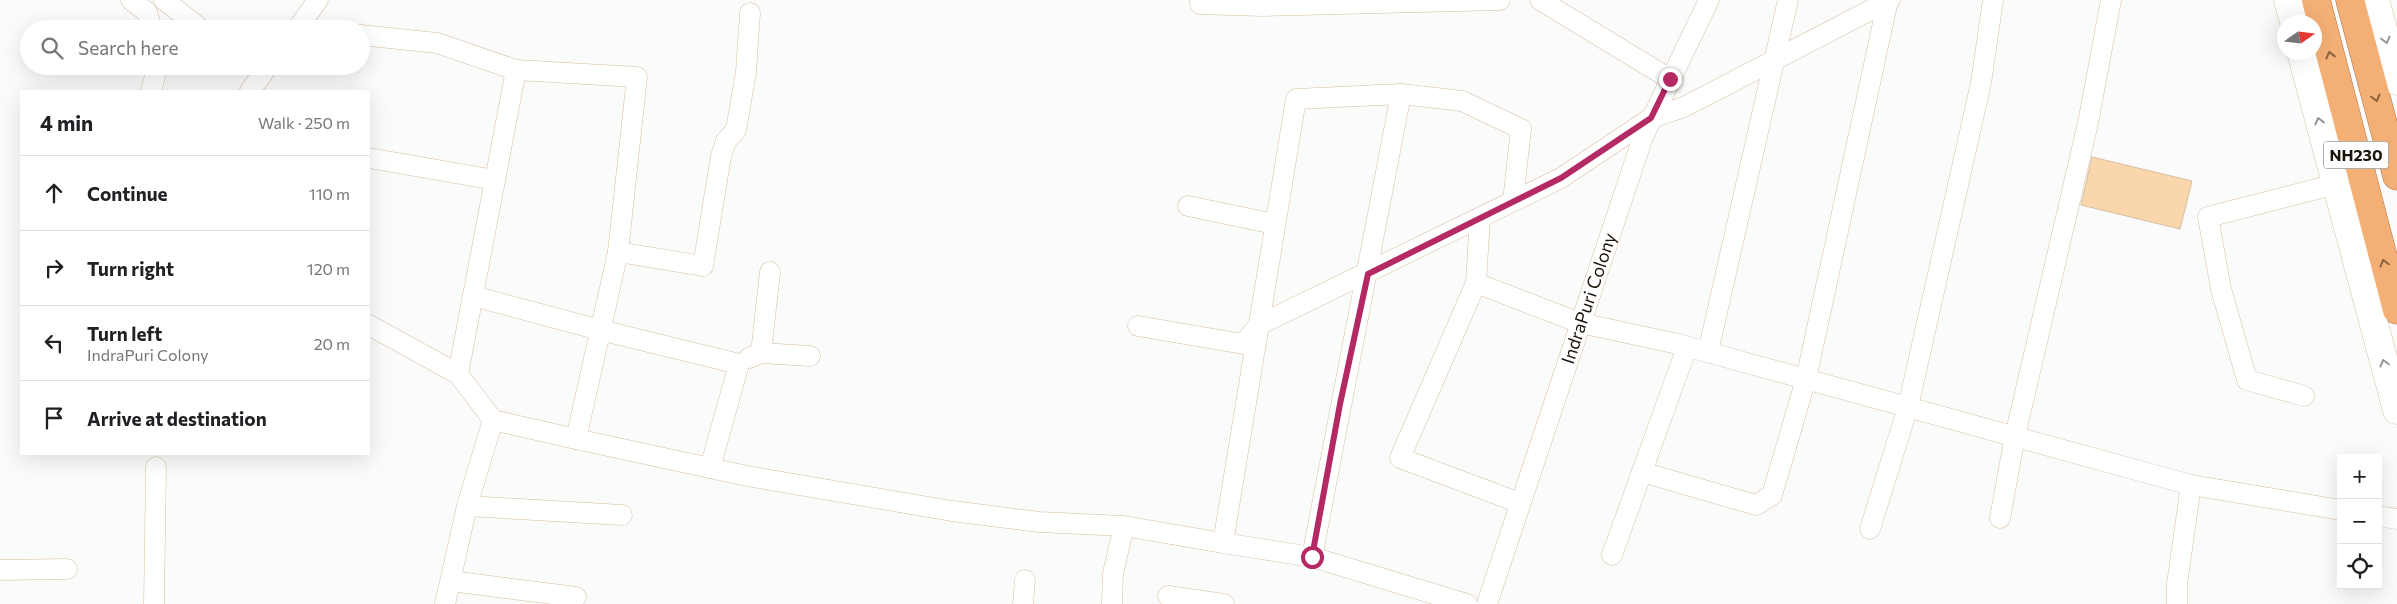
<!DOCTYPE html>
<meta charset="utf-8">
<style>
body{margin:0;font-family:Commissioner,sans-serif;background:#f6f6f6;color:#202124}
.controls{position:absolute;right:15px;bottom:15px;display:grid;overflow:hidden;border-radius:0px;box-shadow:0 5px 20px #0002}
.controls button{width:45px;height:45px;display:grid;place-items:center;padding:0;border:0;border-bottom:1px solid #e0e0e0;background:#fff;color:#202124;font:25px sans-serif}
.compass{position:absolute;left:2277px;top:15px;width:45px;height:45px;border-radius:50%;background:#fff;box-shadow:0 5px 20px #0002;rotate:76deg}
.stop{position:absolute;width:15px;height:15px;margin:-11px;border:4px solid #b42964;border-radius:50%;background:#fff}
.stop.end{background:#b42964;border-color:#fff;box-shadow:0 1px 5px #0008}
.list{margin:0;padding:0;list-style:none}
h2{display:flex;justify-content:space-between;align-items:center;height:65px;margin:0;padding:0 20px;font-size:21px}
h2 small{font-size:16px;font-weight:400;color:#757577}
.list li{display:grid;grid-template-columns:32px 1fr auto;gap:15px;align-items:center;box-sizing:border-box;height:75px;padding:0 20px;border-top:1px solid #e0e0e0}
.list b{display:block;font-size:19px;white-space:nowrap}
.list p{margin:0;font-size:16px;white-space:nowrap;color:#757577}
.list em{font-size:16px;font-style:normal;color:#757577}
.icon{flex:none;width:28px;height:28px;fill:none;stroke:currentColor;stroke-width:2;stroke-linecap:round;stroke-linejoin:round}
.map{position:relative;flex:none;width:2397px;height:604px;overflow:hidden}
.search{position:absolute;background:#fff;box-shadow:0 5px 20px #0002;left:20px;top:20px;width:350px;height:55px;display:flex;align-items:center;gap:12px;box-sizing:border-box;padding:0 18px;border-radius:28px;color:#757577;font-size:19px}
.panel{position:absolute;background:#fff;box-shadow:0 5px 20px #0002;left:20px;top:90px;width:350px;height:365px;border-radius:0px}
.map>svg:first-child{display:block}
.building{fill:#fad6ac;stroke:#d7bea0}
.lines{fill:none;stroke-linecap:round;stroke-linejoin:round}
.street-casing{stroke:#d7bea0;stroke-width:21}
.secondary-casing{stroke:#d7bea0;stroke-width:29}
.highway-casing{stroke:#a8784f;stroke-width:29}
.street{stroke:#fff;stroke-width:20}
.secondary{stroke:#fff;stroke-width:28}
.highway{stroke:#f4af75;stroke-width:28}
.oneway{stroke:#999590}
.oneway2{stroke:#88613e}
.route{stroke:#b42964;stroke-width:6}
.labels{text-anchor:middle;stroke-width:5;stroke-linejoin:round;paint-order:stroke}
.shield{fill:#fff;stroke:#605a52;stroke-width:1}
.shield-label{font-size:16px;font-weight:bold;fill:#1c1308}
.street-label{font-size:18px;fill:#1c1308;stroke:#fff}
</style>
<div class="map">
<svg width="2397" height="604" viewBox="0 0 2397 604">
<rect width="100%" height="100%" fill="#fbfbfb"/>
<polygon class="building" points="2092,157 2192,181 2180,229 2081,205"/>
<g class="lines">
<g class="street-casing">
<g id="street">
<polyline points="131,0 147,12 152,29"/>
<polyline points="164,0 201,29"/>
<polyline points="1200,0 1200,4 1263,6 1500,0"/>
<polyline points="1540,0 1670,79"/>
<polyline points="297,29 318,0"/>
<polyline points="361,35 437,43 516,70 458,374 493,420 467,506 445,604"/>
<polyline points="151,91 158,66"/>
<polyline points="250,91 268,66"/>
<polyline points="1401,94 1462,101 1521,129 1513,201"/>
<polyline points="369,158 495,180"/>
<polyline points="1188,206 1274,224"/>
<polyline points="1480,218 1476,283 1400,458 1520,503"/>
<polyline points="618,252 703,266 721,156 726,141 736,130 746,72 750,13"/>
<polyline points="1476,283 1580,323 1678,344 2191,485 2341,510"/>
<polyline points="473,296 600,330 739,364 710,468 747,476 952,511 1039,522 1124,526"/>
<polyline points="369,325 458,374"/>
<polyline points="1138,326 1243,344 1259,325 1561,178 1651,118 1684,107 1890,0"/>
<polyline points="1708,352 1788,0"/>
<polyline points="761,353 770,272"/>
<polyline points="749,358 761,353 810,356"/>
<polyline points="2304,396 2247,380 2221,289 2208,217 2336,184"/>
<polyline points="493,420 576,439 618,252 637,77 516,70"/>
<polyline points="576,439 710,468"/>
<polyline points="1642,472 1756,505 1772,495 1806,379 1888,0"/>
<polyline points="467,506 622,515"/>
<polyline points="2378,516 2397,519"/>
<polyline points="2000,518 2015,436 2088,123 2111,0"/>
<polyline points="1870,529 1908,407 1981,83 1993,0"/>
<polyline points="1612,555 1687,347"/>
<polyline points="1312,557 1467,604"/>
<polyline points="0,570 67,569"/>
<polyline points="451,581 576,597"/>
<polyline points="1168,596 1224,604"/>
<polyline points="154,604 156,467"/>
<polyline points="1023,604 1025,580"/>
<polyline points="1112,604 1113,573 1124,526 1223,543 1296,99 1401,94 1312,557 1223,543"/>
<path id="s1" d="M 1487,604 L 1643,137 L 1709,0"/>
<polyline points="2177,604 2177,584 2191,485"/>
</g>
</g>
<g class="secondary-casing">
<g id="secondary">
<polyline points="2288,0 2294,22"/>
<polyline points="2375,0 2397,81"/>
<polyline points="2301,52 2397,410"/>
</g>
</g>
<g class="highway-casing">
<g id="highway">
<polyline points="2316,0 2397,310"/>
<polyline points="2350,0 2397,176"/>
</g>
</g>
<use href="#street" class="street"/>
<use href="#secondary" class="secondary"/>
<use href="#highway" class="highway"/>
</g>
<defs><path id="oneway-chevron" d="M-2-3.5L2.5 0L-2 3.5" fill="none" stroke-width="1.6" stroke-linecap="round" stroke-linejoin="round" transform="scale(1.25)"/></defs>
<g class="oneway">
<use href="#oneway-chevron" transform="translate(2386 40) rotate(75)"/>
<use href="#oneway-chevron" transform="translate(2319 121) rotate(-104)"/>
<use href="#oneway-chevron" transform="translate(2384 363) rotate(-105)"/>
</g>
<g class="oneway2">
<use href="#oneway-chevron" transform="translate(2330 55) rotate(-104)"/>
<use href="#oneway-chevron" transform="translate(2376 98) rotate(75)"/>
<use href="#oneway-chevron" transform="translate(2384 263) rotate(-105)"/>
</g>
<g class="lines">
<polyline class="route" points="1312,557 1340,404 1368,274 1561,178 1651,118 1670,79"/>
</g>
<g class="labels">
<rect class="shield" x="2323.5" y="141.5" width="65" height="27" rx="4"/>
<g class="shield-label">
<text x="2356" y="161">NH230</text>
</g>
<g class="street-label">
<text dy="6" stroke="none"><textPath href="#s1" startOffset="322">IndraPuri Colony</textPath></text>
</g>
</g>
</svg>
<div class="controls">
<button>+</button>
<button>−</button>
<button><svg class="icon" aria-label="locate" viewBox="0 0 24 24"><circle cx="12" cy="12" r="6"/><path d="M12 2v4M12 18v4M2 12h4M18 12h4"/></svg></button>
</div>
<svg class="compass" viewBox="-18 -18 36 36"><path d="M0-13l5 13h-10z" fill="#e53935"/><path d="M0 13l5-13h-10z" fill="#757577"/></svg>
<div class="stop" style="left:1312px;top:557px"></div>
<div class="stop end" style="left:1670px;top:79px"></div>
<div class="search"><svg class="icon" aria-label="search" viewBox="0 0 24 24"><circle cx="10" cy="10" r="6"/><path d="M15 15l6 6"/></svg>Search here</div>
<section class="panel">
<h2>4 min<small>Walk · 250 m</small></h2>
<ul class="list">
<li><svg class="icon" aria-label="ahead" viewBox="0 0 24 24"><path d="M12 20V5M6 11l6-6 6 6"/></svg><div><b>Continue</b></div><em>110 m</em></li>
<li><svg class="icon" aria-label="right" viewBox="0 0 24 24"><path d="M7 20v-9h11M14 6l5 5-5 5"/></svg><div><b>Turn right</b></div><em>120 m</em></li>
<li><svg class="icon" aria-label="left" viewBox="0 0 24 24"><path d="M17 20v-9H6M10 6l-5 5 5 5"/></svg><div><b>Turn left</b><p>IndraPuri Colony</p></div><em>20 m</em></li>
<li><svg class="icon" aria-label="arrive" viewBox="0 0 24 24"><path d="M6 21V4h12l-3 4 3 4H6"/></svg><div><b>Arrive at destination</b></div></li>
</ul>
</section>
</div>
